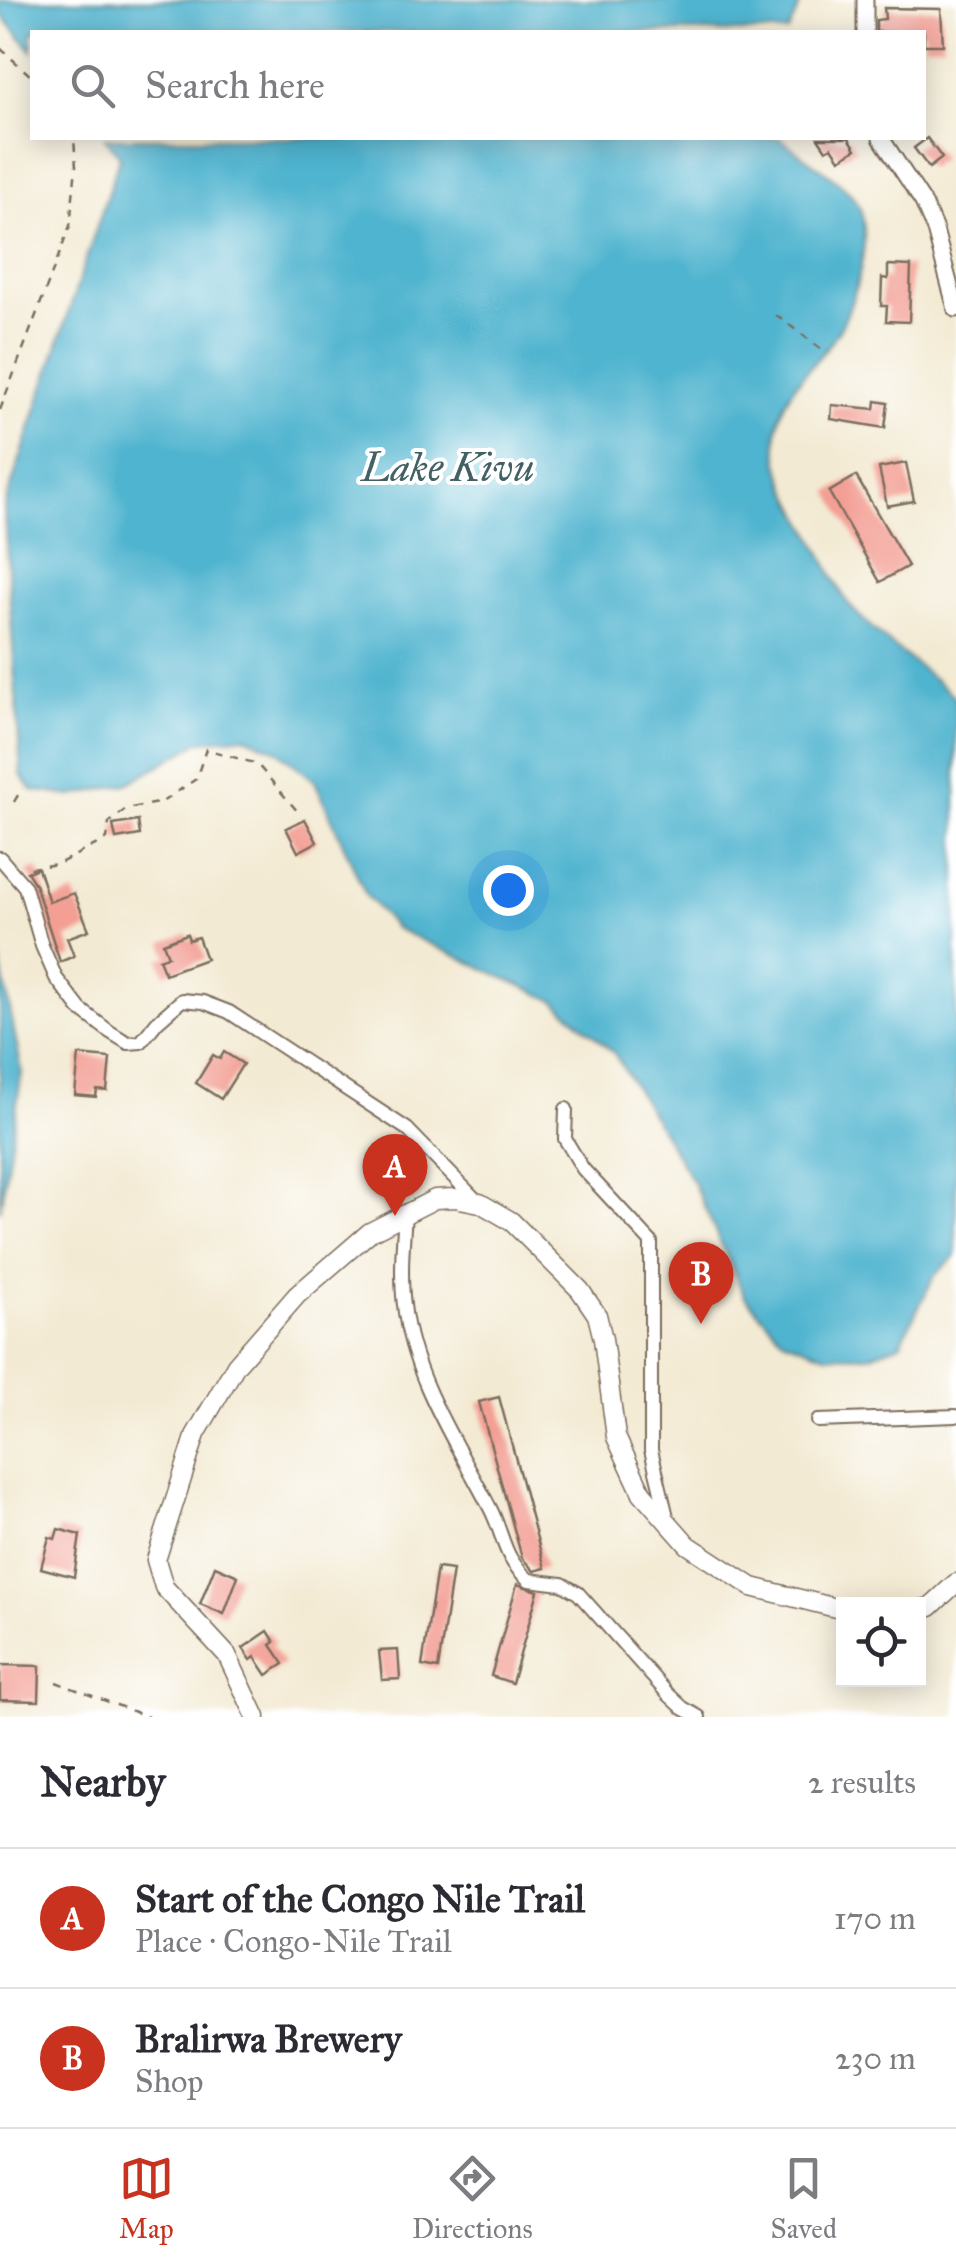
<!DOCTYPE html>
<meta charset="utf-8">
<style>
body{margin:0;font-family:"IM FELL Great Primer",serif;background:#f7f7f7;color:#2b2b33}
.controls{position:absolute;right:30px;bottom:30px;display:grid;overflow:hidden;border-radius:0px;box-shadow:0 5px 25px #0003}
.controls button{width:90px;height:90px;display:grid;place-items:center;padding:0;border:0;border-bottom:2px solid #e1e1e2;background:#fff;color:#2b2b33;font:50px sans-serif}
.you{position:absolute;left:508px;top:890px;width:35px;height:35px;margin:-25px;border:8px solid #fff;border-radius:50%;background:#1a73e8;box-shadow:0 0 0 15px #1a73e833}
.badge{display:grid;place-items:center;width:65px;height:65px;border-radius:50%;background:#c8321e;color:#fff;font-size:32px;font-weight:700}
.pin{position:absolute;translate:-50% -82px;filter:drop-shadow(0 2px 5px #0008)}
.pin::after{content:'';position:absolute;top:52px;width:35px;height:30px;background:inherit;clip-path:polygon(0 0,100% 0,50% 100%)}
.list{margin:0;padding:0;list-style:none}
h2{display:flex;justify-content:space-between;align-items:center;height:130px;margin:0;padding:0 40px;font-size:42px}
h2 small{font-size:32px;font-weight:400;color:#7c7c81}
.list li{display:grid;grid-template-columns:65px 1fr auto;gap:30px;align-items:center;box-sizing:border-box;height:140px;padding:0 40px;border-top:2px solid #e1e1e2}
.list b{display:block;font-size:38px;white-space:nowrap}
.list p{margin:0;font-size:32px;white-space:nowrap;color:#7c7c81}
.list em{font-size:32px;font-style:normal;color:#7c7c81}
.icon{flex:none;width:55px;height:55px;fill:none;stroke:currentColor;stroke-width:2;stroke-linecap:round;stroke-linejoin:round}
.map{position:relative;flex:none;width:956px;height:1717px;overflow:hidden}
.search{position:absolute;background:#fff;box-shadow:0 5px 25px #0003;left:30px;right:30px;top:30px;height:110px;display:flex;align-items:center;gap:25px;box-sizing:border-box;padding:0 35px;border-radius:0px;color:#7c7c81;font-size:38px}
.sheet{height:410px;background:#fff}
nav{display:flex;justify-content:space-around;align-items:center;box-sizing:border-box;height:140px;border-top:2px solid #e1e1e2;background:#fff;font-size:28px;color:#7c7c81}
nav a{display:grid;justify-items:center;gap:5px}
nav .on{color:#c8321e}
.map>svg:first-child{display:block}
.water{fill:#50b4cf;stroke:#466f76;stroke-width:2.5}
.building{fill:#f39f94}
.lines{fill:none;stroke-linecap:round;stroke-linejoin:round}
.minor-casing{stroke:#7b6d5d;stroke-width:16}
.tertiary-casing{stroke:#7b6d5d;stroke-width:19}
.secondary-casing{stroke:#7b6d5d;stroke-width:21}
.path{stroke:#7b6d5d;stroke-width:2.5;stroke-dasharray:8 8;stroke-linecap:butt}
.minor{stroke:#fff;stroke-width:12}
.tertiary{stroke:#fff;stroke-width:15}
.secondary{stroke:#fff;stroke-width:18}
.labels{text-anchor:middle;stroke-width:8;stroke-linejoin:round;paint-order:stroke}
.water-label{font-size:40px;font-style:italic;fill:#436165;stroke:#fff}
</style>
<div class="map">
<svg width="956" height="1717" viewBox="0 0 956 1717">
<rect width="100%" height="100%" fill="#fff"/>
<filter id="ink" filterUnits="userSpaceOnUse"><feTurbulence type="fractalNoise" baseFrequency=".01" numOctaves="2"/><feDisplacementMap in="SourceGraphic" scale="20" xChannelSelector="R" yChannelSelector="G"/><feConvolveMatrix kernelMatrix="1 2 1 2 8 2 1 2 1" color-interpolation-filters="sRGB"/></filter>
<filter id="wash" filterUnits="userSpaceOnUse"><feTurbulence type="fractalNoise" baseFrequency=".0048" numOctaves="4" result="noise"/><feDisplacementMap in="SourceGraphic" scale="40" xChannelSelector="R" yChannelSelector="G"/><feGaussianBlur stdDeviation="2.25" result="paint"/><feColorMatrix in="noise" values="0 0 0 0 0 0 0 0 0 0 0 0 0 0 0 0 0 1.4 0 .05"/><feComposite in="paint" operator="in"/></filter>
<g filter="url(#wash)">
<rect width="100%" height="100%" fill="#f3ead3"/>
<g class="water">
<polygon points="0,0 802,0 788,32 32,32 32,51 0,13"/>
<path d="M 105,138 L 781,138 C 803,161 854,182 862,215 C 870,250 853,311 833,339 C 820,358 802,374 790,393 C 756,450 793,498 819,548 C 829,567 838,592 852,608 C 883,642 922,667 956,698 L 956,1256 L 935,1275 L 900,1344 L 868,1356 L 826,1355 L 783,1339 L 745,1297 L 693,1182 L 614,1053 L 555,1001 L 395,928 L 366,895 L 315,781 L 277,750 L 245,736 L 201,741 L 127,784 L 71,796 L 32,790 L 21,775 L 4,508 L 120,156 Z"/>
<polygon points="0,959 22,1072 0,1211"/>
</g>
<g id="blocks">
<g class="building">
<polygon points="884,8 941,9 943,45 924,45 924,32 876,32 876,20 885,19"/>
<polygon points="818,138 849,138 856,149 840,159 832,147 826,150"/>
<polygon points="927,138 942,158 929,168 914,148"/>
<polygon points="888,265 911,266 909,322 886,321 887,306 881,306 882,278 888,279"/>
<polygon points="876,401 888,403 885,428 831,419 832,405 875,409"/>
<polygon points="906,463 914,501 887,506 879,468"/>
<polygon points="856,476 908,566 880,582 829,492"/>
<polygon points="305,819 317,842 298,852 286,828"/>
<polygon points="138,821 140,835 116,839 113,825"/>
<polygon points="38,868 49,902 74,893 89,930 67,938 74,956 60,962 35,884 27,872"/>
<polygon points="187,934 189,940 198,937 206,959 165,974 159,959 168,956 163,943"/>
<polygon points="224,1052 243,1064 221,1099 196,1083 213,1055 220,1059"/>
<polygon points="79,1055 110,1058 107,1091 97,1090 96,1097 75,1095"/>
<polygon points="499,1397 545,1568 534,1571 522,1558 479,1402"/>
<polygon points="58,1529 80,1535 74,1577 41,1568 49,1537 55,1539"/>
<polygon points="215,1566 238,1576 224,1614 200,1604"/>
<polygon points="437,1568 453,1570 438,1669 422,1666"/>
<polygon points="517,1584 538,1591 512,1683 491,1676"/>
<polygon points="268,1631 275,1642 271,1645 284,1664 267,1675 255,1657 251,1660 243,1648"/>
<polygon points="398,1650 400,1679 382,1680 379,1651"/>
<polygon points="0,1665 40,1666 39,1701 0,1700"/>
</g>
</g>
</g>
<g filter="url(#ink)">
<use href="#blocks" fill-opacity="0" stroke="#7b6d5d" stroke-width="2.5"/>
<g class="lines">
<g class="minor-casing">
<g id="minor">
<polyline points="0,858 25,887 42,946 56,978 80,1009 110,1032 128,1043 141,1042 157,1022 182,1000 203,1002 229,1012 407,1129 478,1202"/>
<polyline points="566,1109 565,1139 583,1169 651,1242 651,1450 668,1521"/>
<path d="M 405,1213 C 403,1243 400,1275 404,1305 C 412,1378 457,1444 490,1508 C 505,1537 502,1557 529,1580 L 562,1584 L 578,1593 L 668,1694 L 683,1708 L 699,1717"/>
<polyline points="818,1421 956,1416"/>
</g>
</g>
<g class="tertiary-casing">
<g id="tertiary">
<polyline points="865,0 865,32"/>
<polyline points="881,138 923,202 935,230 956,309"/>
</g>
</g>
<g class="secondary-casing">
<g id="secondary">
<polyline points="918,1610 930,1607 956,1583"/>
<polyline points="256,1717 227,1655 164,1587 156,1560 196,1434 236,1365 297,1295 370,1232 435,1199 455,1198 480,1203 511,1221 580,1290 597,1315 603,1339 616,1437 642,1493 688,1545 752,1587 844,1610"/>
</g>
</g>
<g class="path">
<polyline points="0,48 32,77"/>
<polyline points="776,315 824,351"/>
<polyline points="0,410 70,226 76,167 74,138"/>
<polyline points="14,802 22,788"/>
<polyline points="30,868 58,864 107,839 109,823 126,809 162,802 196,779 206,749 257,764 299,813"/>
<polyline points="56,1682 148,1717"/>
</g>
<use href="#minor" class="minor"/>
<use href="#tertiary" class="tertiary"/>
<use href="#secondary" class="secondary"/>
</g>
</g>
<g class="labels">
<g class="water-label">
<text x="448" y="481">Lake Kivu</text>
</g>
</g>
</svg>
<div class="controls">
<button><svg class="icon" aria-label="locate" viewBox="0 0 24 24"><circle cx="12" cy="12" r="6"/><path d="M12 2v4M12 18v4M2 12h4M18 12h4"/></svg></button>
</div>
<div class="you"></div>
<div class="pin badge" style="left:395px;top:1216px">A</div>
<div class="pin badge" style="left:701px;top:1324px">B</div>
<div class="search"><svg class="icon" aria-label="search" viewBox="0 0 24 24"><circle cx="10" cy="10" r="6"/><path d="M15 15l6 6"/></svg>Search here</div>
</div>
<section class="sheet">
<h2>Nearby<small>2 results</small></h2>
<ul class="list">
<li><span class="badge">A</span><div><b>Start of the Congo Nile Trail</b><p>Place · Congo-Nile Trail</p></div><em>170 m</em></li>
<li><span class="badge">B</span><div><b>Bralirwa Brewery</b><p>Shop</p></div><em>230 m</em></li>
</ul>
</section>
<nav>
<a class="on"><svg class="icon" aria-label="map" viewBox="0 0 24 24"><path d="M3 6l6-2 6 2 6-2v14l-6 2-6-2-6 2zM9 4v14M15 6v14"/></svg>Map</a>
<a><svg class="icon" aria-label="directions" viewBox="0 0 24 24"><path d="M12 3l9 9-9 9-9-9zM9 14v-3h6M13 9l2 2-2 2"/></svg>Directions</a>
<a><svg class="icon" aria-label="saved" viewBox="0 0 24 24"><path d="M7 4h10v16l-5-4-5 4z"/></svg>Saved</a>
</nav>
